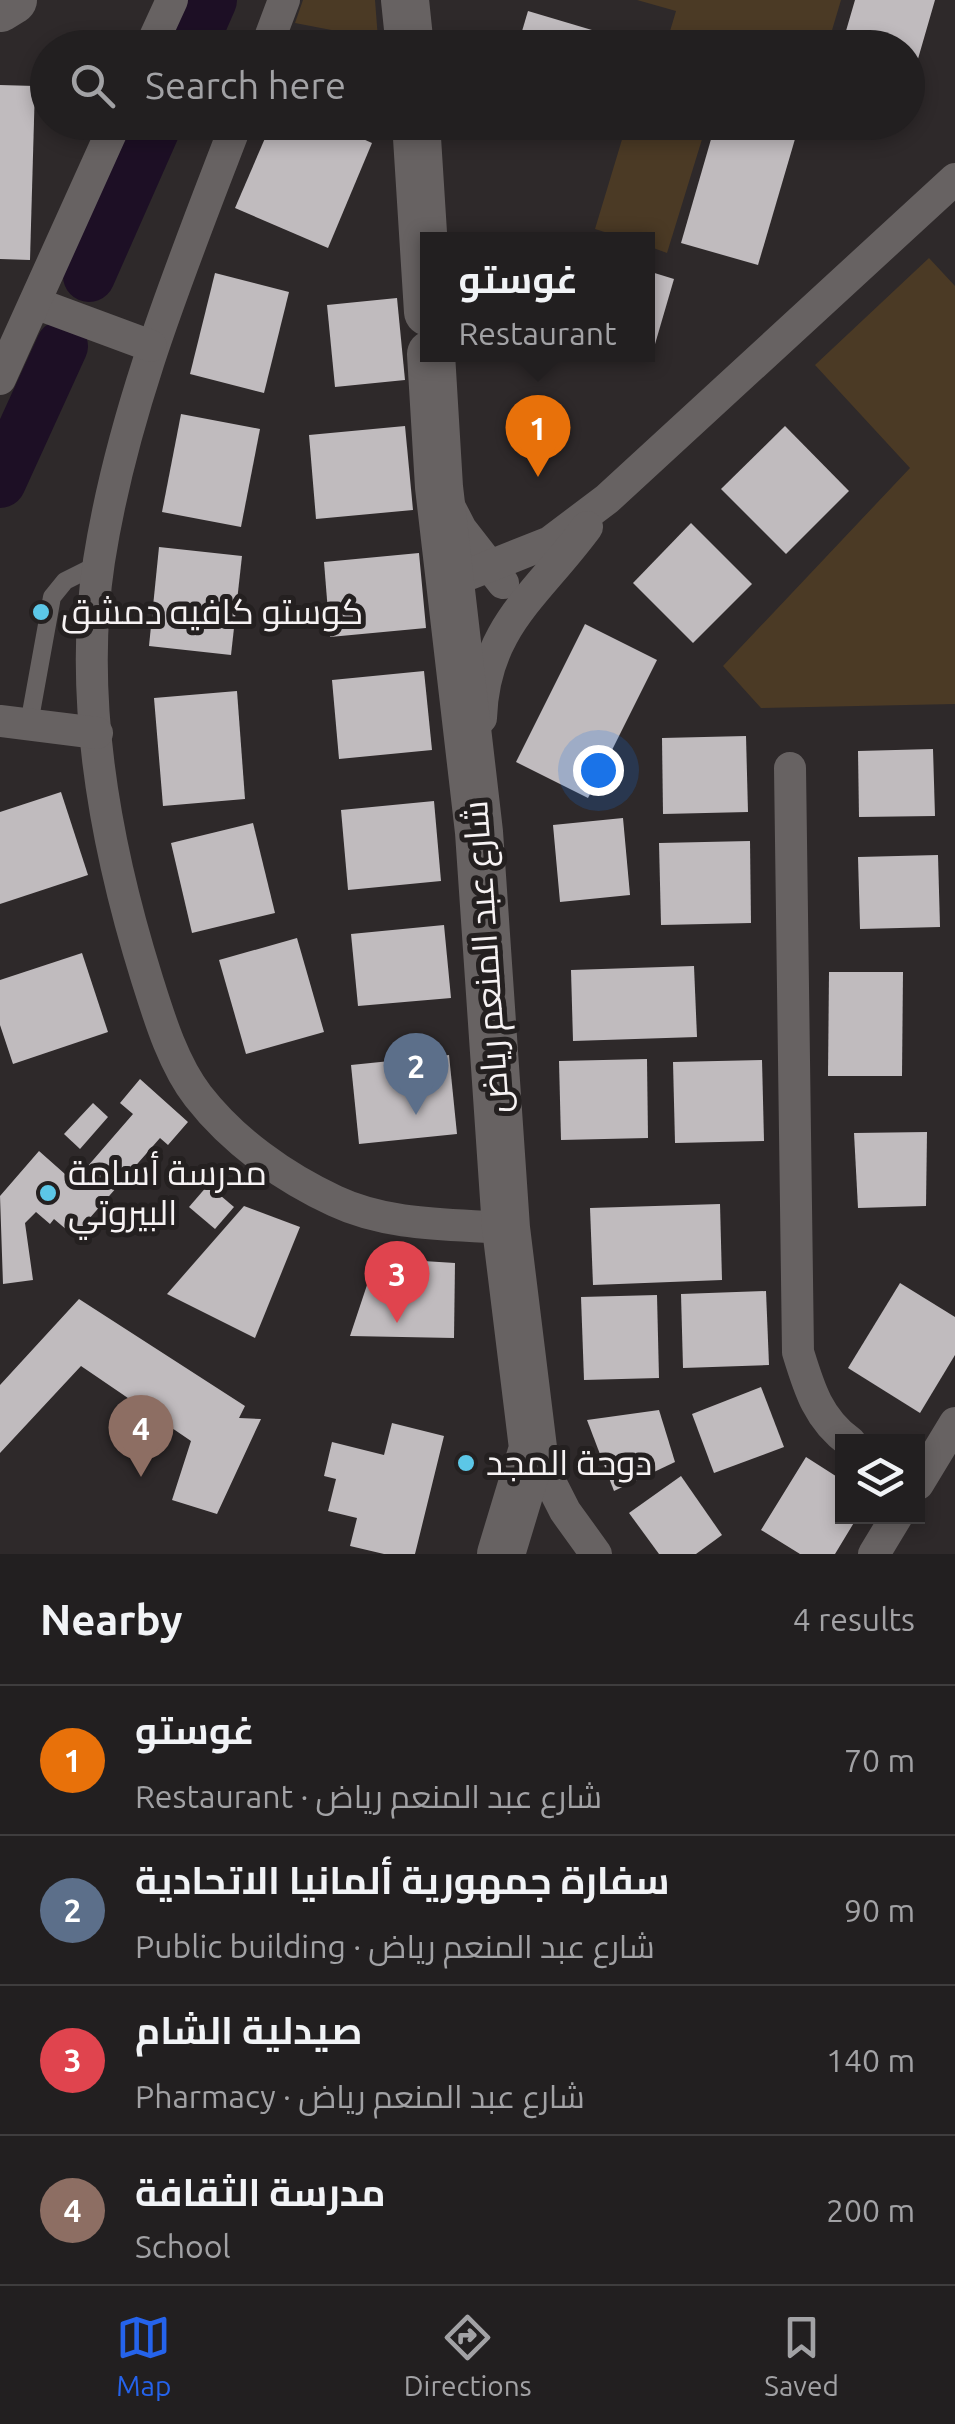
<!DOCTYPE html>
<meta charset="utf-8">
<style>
body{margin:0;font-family:Ubuntu,Cairo,sans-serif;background:#2e2c2d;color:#f1f3f6}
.controls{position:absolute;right:30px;bottom:30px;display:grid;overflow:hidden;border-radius:0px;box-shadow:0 5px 15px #0003}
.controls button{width:90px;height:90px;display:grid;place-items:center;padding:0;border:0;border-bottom:2px solid #3f3d3e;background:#221f20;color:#f1f3f6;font:50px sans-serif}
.you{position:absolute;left:598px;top:770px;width:35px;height:35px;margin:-25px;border:8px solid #fff;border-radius:50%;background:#1a73e8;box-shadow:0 0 0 15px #1a73e833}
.badge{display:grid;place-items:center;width:65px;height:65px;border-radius:50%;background:#2563eb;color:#fff;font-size:32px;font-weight:700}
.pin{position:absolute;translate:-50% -82px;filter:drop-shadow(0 2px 5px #0008)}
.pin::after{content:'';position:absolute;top:52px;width:35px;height:30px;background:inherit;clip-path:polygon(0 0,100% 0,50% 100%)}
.popup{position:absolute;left:420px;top:232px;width:235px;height:130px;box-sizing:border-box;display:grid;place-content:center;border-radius:0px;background:#221f20;filter:drop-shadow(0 2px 8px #0005);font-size:32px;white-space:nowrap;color:#a2a2a5}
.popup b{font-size:38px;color:#f1f3f6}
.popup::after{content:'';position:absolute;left:50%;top:100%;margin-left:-20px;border:20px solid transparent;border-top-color:#221f20}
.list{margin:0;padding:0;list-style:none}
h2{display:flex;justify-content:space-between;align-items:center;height:130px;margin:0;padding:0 40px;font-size:42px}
h2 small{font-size:32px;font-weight:400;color:#a2a2a5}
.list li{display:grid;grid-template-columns:65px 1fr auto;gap:30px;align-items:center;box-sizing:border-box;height:150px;padding:0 40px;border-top:2px solid #3f3d3e}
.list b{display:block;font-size:38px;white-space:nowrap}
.list p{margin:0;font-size:32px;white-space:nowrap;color:#a2a2a5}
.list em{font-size:32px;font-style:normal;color:#a2a2a5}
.icon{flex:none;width:55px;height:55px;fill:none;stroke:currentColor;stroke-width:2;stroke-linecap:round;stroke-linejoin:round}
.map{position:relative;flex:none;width:955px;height:1554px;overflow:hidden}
.search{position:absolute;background:#221f20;box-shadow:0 5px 15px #0003;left:30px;right:30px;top:30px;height:110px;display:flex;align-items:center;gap:25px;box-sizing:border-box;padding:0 35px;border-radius:55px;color:#a2a2a5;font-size:38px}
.sheet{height:730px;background:#221f20}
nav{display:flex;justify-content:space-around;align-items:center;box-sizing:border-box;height:140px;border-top:2px solid #3f3d3e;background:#221f20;font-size:28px;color:#a2a2a5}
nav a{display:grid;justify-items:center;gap:5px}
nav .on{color:#2563eb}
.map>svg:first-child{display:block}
.green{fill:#4b3a25}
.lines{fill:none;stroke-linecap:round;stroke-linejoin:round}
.river{stroke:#1d0f25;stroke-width:52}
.building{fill:#c0bbbe}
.lane{stroke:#676262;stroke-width:18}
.street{stroke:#676262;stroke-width:32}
.secondary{stroke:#676262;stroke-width:48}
.poi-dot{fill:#5cc7e7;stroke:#242020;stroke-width:4}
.labels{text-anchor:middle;stroke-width:10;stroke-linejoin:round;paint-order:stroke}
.poi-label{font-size:35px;fill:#f6f2f3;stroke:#242020;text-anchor:start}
.street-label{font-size:35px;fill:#f6f2f3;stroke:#242020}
</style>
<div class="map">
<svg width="955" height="1554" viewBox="0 0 955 1554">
<rect width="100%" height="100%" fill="#2e292a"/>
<g class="green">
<polygon points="303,0 375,0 378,39 295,23"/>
<polygon points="637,0 841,0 827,47 665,48 676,11"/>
<polygon points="627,123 707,123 667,253 648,246 648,240 627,239 595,229"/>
<polygon points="929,258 955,286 955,704 761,708 723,666 910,468 815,365"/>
</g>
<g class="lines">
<g class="river">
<polyline points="190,48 211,0"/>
<polyline points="89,276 157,122"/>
<polyline points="0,482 62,346"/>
</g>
</g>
<g class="building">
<polygon points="855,0 935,0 909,90 908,48 841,48"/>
<polygon points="528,11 639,44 638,48 517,48"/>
<polygon points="0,85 35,86 30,260 0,259"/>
<polygon points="272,122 325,122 372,143 328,248 235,208"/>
<polygon points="577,122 615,122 611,134"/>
<polygon points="716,122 800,122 758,265 681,243"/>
<polygon points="648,271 674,279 653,351 648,349"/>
<polygon points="215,273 289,292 264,393 190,374"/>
<polygon points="397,298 405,380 335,387 327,305"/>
<polygon points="181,414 260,429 241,527 162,512"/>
<polygon points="405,426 413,510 316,519 309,435"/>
<polygon points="785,426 849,491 786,554 721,489"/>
<polygon points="691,523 752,584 693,643 633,583"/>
<polygon points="159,547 242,556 231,655 149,646"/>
<polygon points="419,553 426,628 330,637 324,562"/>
<polygon points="585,624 657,660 588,798 516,762"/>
<polygon points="424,671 432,750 339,759 332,680"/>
<polygon points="237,691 245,799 163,806 154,698"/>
<polygon points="746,736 748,812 663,814 662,738"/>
<polygon points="933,749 935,816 859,817 858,751"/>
<polygon points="61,792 88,875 0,904 0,812"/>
<polygon points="434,801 441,881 348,890 341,810"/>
<polygon points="623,818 630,895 560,902 553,825"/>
<polygon points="253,823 275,913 192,933 171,843"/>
<polygon points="750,841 751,923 661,925 659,843"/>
<polygon points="938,855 940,927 860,929 858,857"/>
<polygon points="444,925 451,998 358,1006 351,934"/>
<polygon points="297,938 324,1032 246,1054 219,960"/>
<polygon points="82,953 108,1032 13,1064 0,1025 0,980"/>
<polygon points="694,966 697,1037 573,1041 571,970"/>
<polygon points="829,972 903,972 902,1076 828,1076"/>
<polygon points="449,1055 457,1134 359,1144 351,1065"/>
<polygon points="647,1059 648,1138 561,1140 559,1061"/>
<polygon points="762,1060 764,1141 675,1143 673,1062"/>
<polygon points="140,1079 188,1122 168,1145 160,1138 74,1236 54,1219 50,1224 36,1212 25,1223 33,1280 3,1284 0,1196 39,1151 74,1182 133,1114 120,1103"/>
<polygon points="93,1103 108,1117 80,1149 64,1134"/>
<polygon points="927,1132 926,1206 858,1208 854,1133"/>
<polygon points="208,1185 234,1207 215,1229 189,1207"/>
<polygon points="720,1204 722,1280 593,1285 590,1208"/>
<polygon points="244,1206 300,1227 255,1338 167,1294"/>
<polygon points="376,1258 455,1263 454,1338 350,1336"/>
<polygon points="900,1283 955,1317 955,1355 920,1413 848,1368"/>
<polygon points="766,1291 769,1365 683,1368 681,1294"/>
<polygon points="657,1295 659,1378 584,1380 581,1297"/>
<polygon points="79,1299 245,1406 239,1418 261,1419 217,1514 172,1500 191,1441 81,1366 0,1453 0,1385"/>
<polygon points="761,1387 784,1447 714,1473 692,1414"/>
<polygon points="659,1410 675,1462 614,1491 587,1420"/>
<polygon points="392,1423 444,1436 415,1554 384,1554 350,1546 357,1518 328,1511 336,1479 324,1476 332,1442 384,1455"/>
<polygon points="806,1457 842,1480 842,1516 858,1516 835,1554 800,1554 761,1530"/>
<polygon points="681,1476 722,1535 696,1554 659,1554 629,1513"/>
</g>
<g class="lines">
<polyline class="lane" points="29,724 52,597 65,581 99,564"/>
<g class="street">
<polyline points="150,48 172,0"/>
<polyline points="266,48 284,0"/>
<path d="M 237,122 C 182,266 123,408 99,561 C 78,698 106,848 147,979 C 159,1017 173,1064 198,1096 C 233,1141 283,1177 335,1201 C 388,1226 449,1224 506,1228"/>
<polyline points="35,303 151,346"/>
<polyline points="0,379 116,122"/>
<polyline points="446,500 461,529 503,583"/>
<polyline points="452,600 462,577 550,542 607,499 955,179"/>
<path d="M 481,718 C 484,627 537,595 587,527"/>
<polyline points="0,721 97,733"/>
<path d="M 790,768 L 798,1352 C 809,1388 818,1419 850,1442"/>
<polyline points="533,1448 565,1511 596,1554"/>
<polyline points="918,1484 955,1423"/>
<polyline points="874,1554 897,1516"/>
</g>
<g class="secondary">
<polyline points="405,0 410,48"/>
<polyline points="0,8 13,0"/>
<polyline points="416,122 428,312"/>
<polyline points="431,354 439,487 479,832 506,1228 533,1448 501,1554"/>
</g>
</g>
<g class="poi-dot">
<circle cx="41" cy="612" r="10"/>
<circle cx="48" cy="1193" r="10"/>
<circle cx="466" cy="1463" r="10"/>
</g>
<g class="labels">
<g class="poi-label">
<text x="61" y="624">كوستو كافيه دمشق</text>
<text x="68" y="1185">مدرسة أسامة<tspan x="68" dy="40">البيروتي</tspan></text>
<text x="486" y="1475">دوحة المجد</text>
</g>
<g class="street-label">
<text transform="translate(486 957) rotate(-94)" y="12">شارع عبد المنعم رياض</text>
</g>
</g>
</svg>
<div class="controls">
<button><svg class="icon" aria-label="layers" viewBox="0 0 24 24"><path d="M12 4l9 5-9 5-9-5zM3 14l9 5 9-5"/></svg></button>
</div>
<div class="you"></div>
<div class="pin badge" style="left:538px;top:477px;background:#e8710a">1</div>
<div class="popup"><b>غوستو</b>Restaurant</div>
<div class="pin badge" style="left:416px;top:1115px;background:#5c6f8a">2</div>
<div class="pin badge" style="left:397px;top:1323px;background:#e0444e">3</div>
<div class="pin badge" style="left:141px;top:1477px;background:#8d6e63">4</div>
<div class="search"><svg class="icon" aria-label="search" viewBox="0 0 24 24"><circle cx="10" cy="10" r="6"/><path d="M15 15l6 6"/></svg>Search here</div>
</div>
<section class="sheet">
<h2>Nearby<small>4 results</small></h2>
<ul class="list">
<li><span class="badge" style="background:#e8710a">1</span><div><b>غوستو</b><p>Restaurant · شارع عبد المنعم رياض</p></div><em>70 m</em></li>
<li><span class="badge" style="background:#5c6f8a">2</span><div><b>سفارة جمهورية ألمانيا الاتحادية</b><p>Public building · شارع عبد المنعم رياض</p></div><em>90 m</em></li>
<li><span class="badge" style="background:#e0444e">3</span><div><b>صيدلية الشام</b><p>Pharmacy · شارع عبد المنعم رياض</p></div><em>140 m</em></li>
<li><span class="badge" style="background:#8d6e63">4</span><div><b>مدرسة الثقافة</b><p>School</p></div><em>200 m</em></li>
</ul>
</section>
<nav>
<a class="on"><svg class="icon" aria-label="map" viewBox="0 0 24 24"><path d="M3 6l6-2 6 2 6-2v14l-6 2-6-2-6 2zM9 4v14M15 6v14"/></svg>Map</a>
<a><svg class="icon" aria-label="directions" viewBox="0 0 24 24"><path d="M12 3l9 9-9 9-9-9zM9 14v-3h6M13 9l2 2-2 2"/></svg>Directions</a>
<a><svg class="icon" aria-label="saved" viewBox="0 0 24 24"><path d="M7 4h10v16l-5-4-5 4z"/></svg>Saved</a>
</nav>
